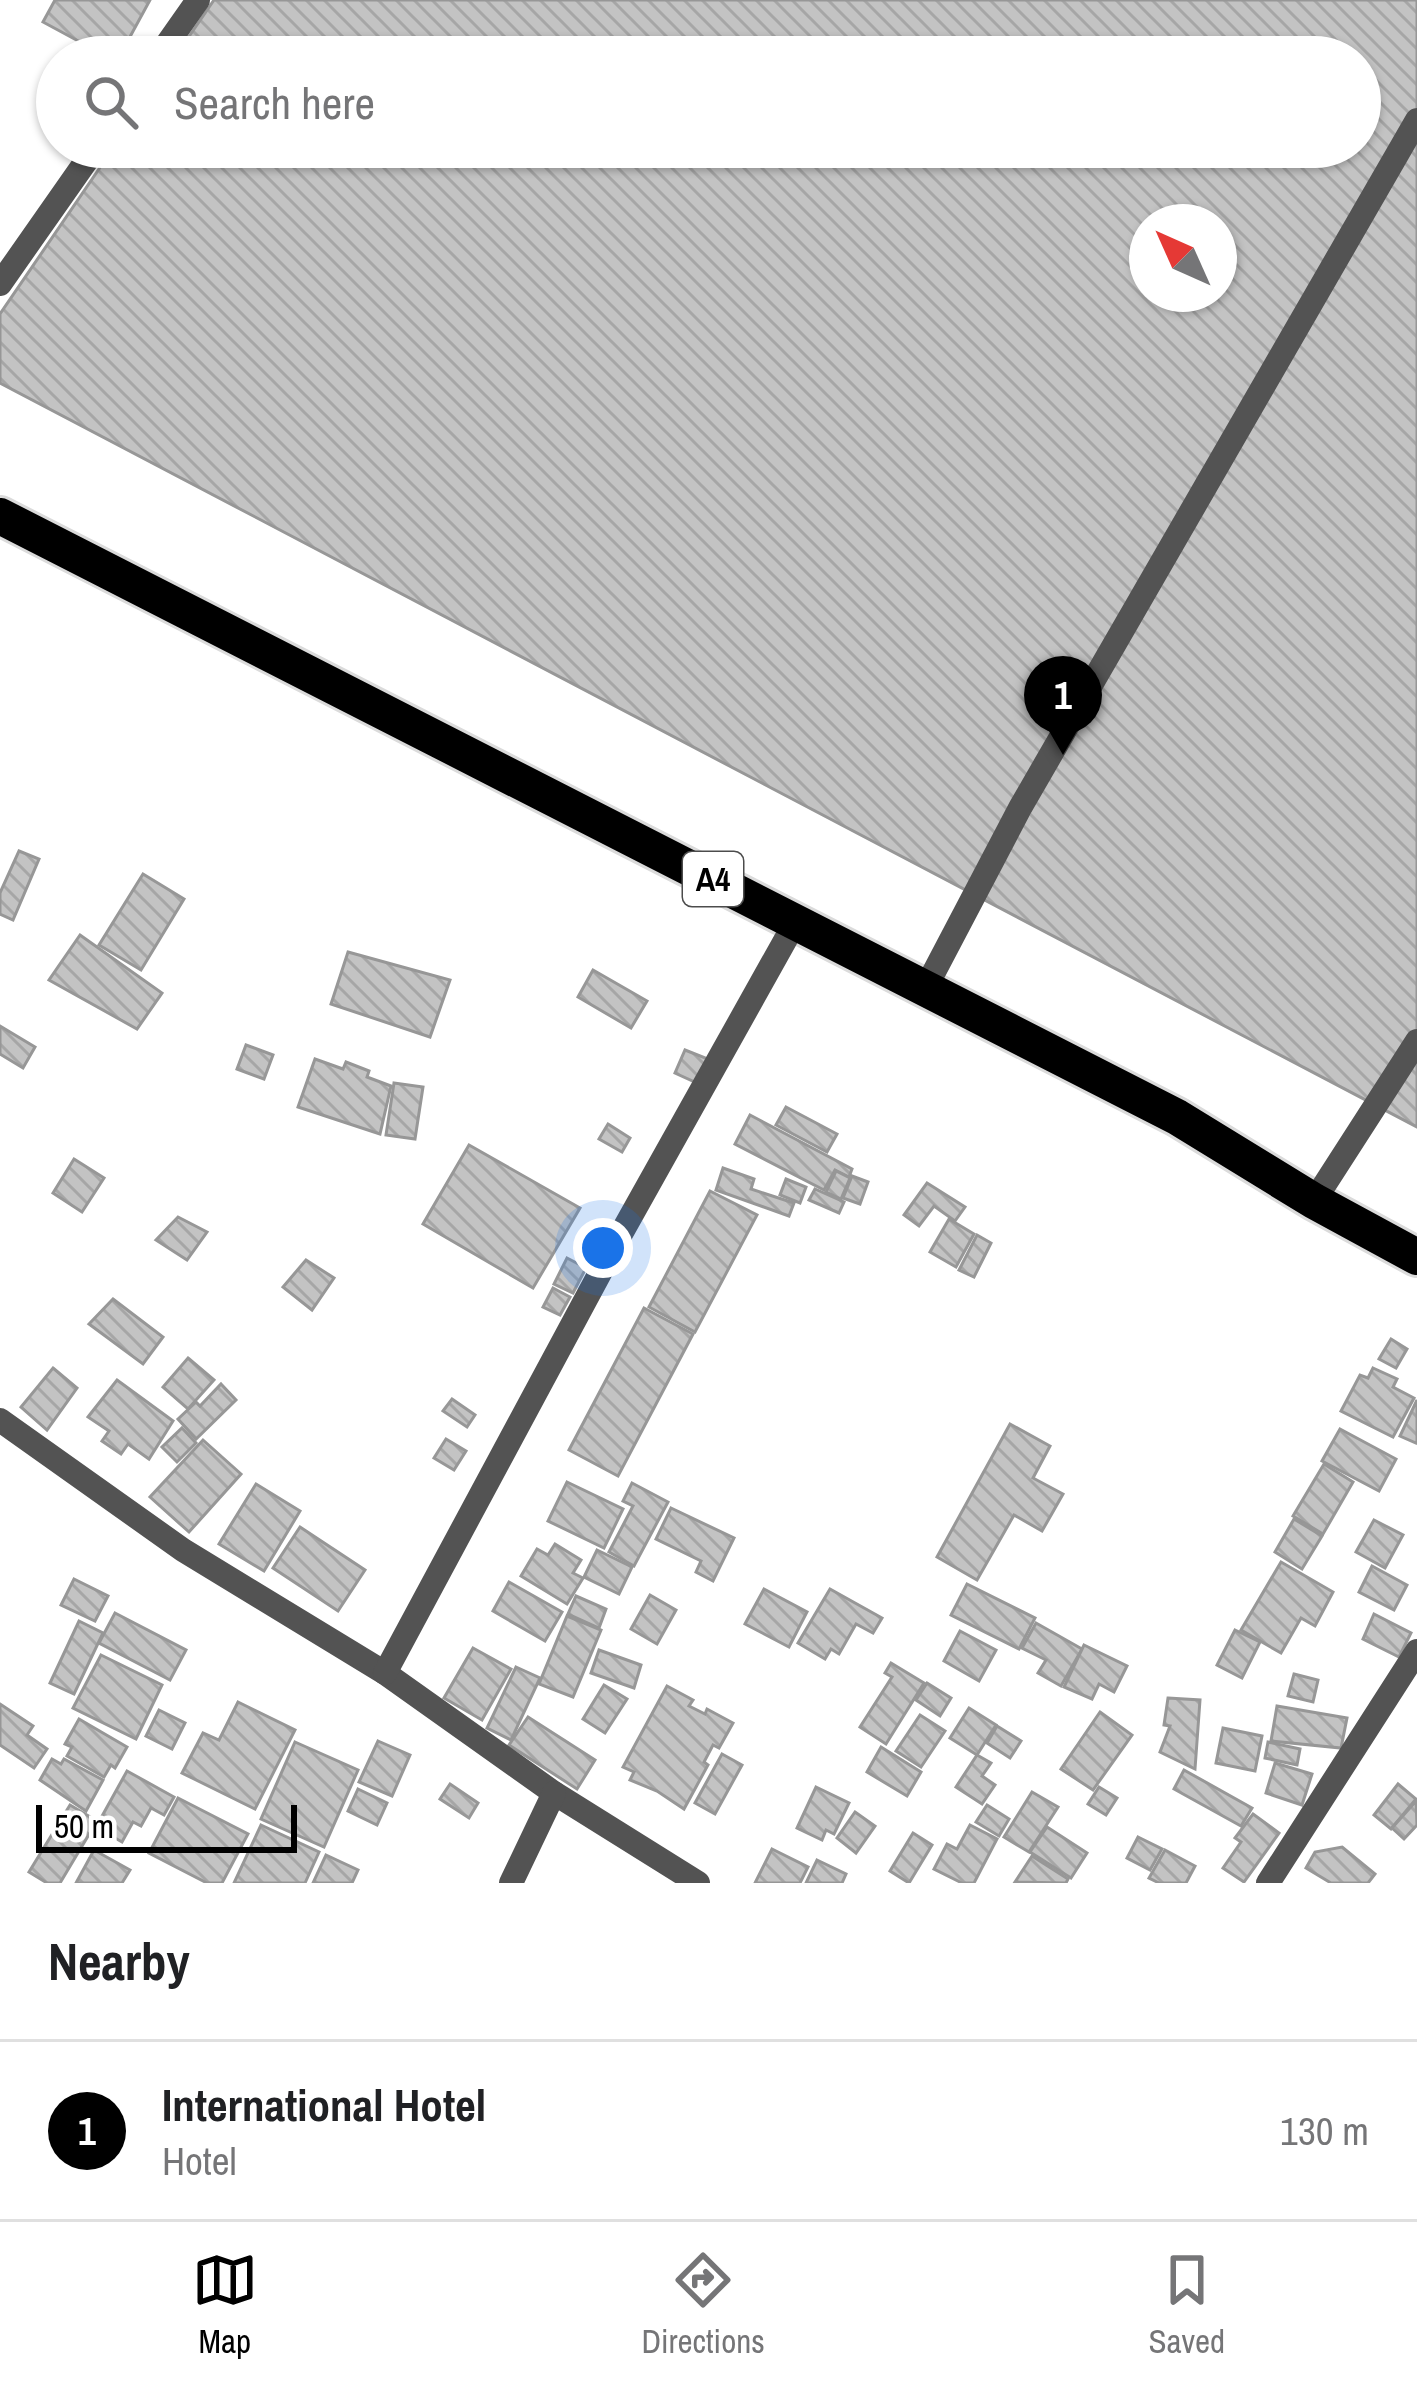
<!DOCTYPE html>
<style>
body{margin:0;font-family:"Archivo Narrow",sans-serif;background:#f6f6f6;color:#202124}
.compass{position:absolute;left:1129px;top:204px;width:108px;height:108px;border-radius:50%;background:#fff;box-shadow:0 3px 9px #0004;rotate:315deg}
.scale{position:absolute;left:36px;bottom:30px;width:261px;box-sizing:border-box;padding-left:12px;border:6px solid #000;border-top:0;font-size:33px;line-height:42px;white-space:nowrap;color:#000;-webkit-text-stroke:9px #fff;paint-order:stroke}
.you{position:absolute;left:603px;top:1248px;width:42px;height:42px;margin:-30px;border:9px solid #fff;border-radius:50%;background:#1a73e8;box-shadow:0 0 0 18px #1a73e833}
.badge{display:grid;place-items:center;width:78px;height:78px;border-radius:50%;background:#000;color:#fff;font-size:39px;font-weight:700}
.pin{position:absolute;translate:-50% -99px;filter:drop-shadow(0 3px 6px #0008)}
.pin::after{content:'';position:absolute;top:63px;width:42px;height:36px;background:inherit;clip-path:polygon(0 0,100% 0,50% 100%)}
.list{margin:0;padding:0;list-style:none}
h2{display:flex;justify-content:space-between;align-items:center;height:156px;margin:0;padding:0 48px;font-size:51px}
h2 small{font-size:39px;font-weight:400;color:#757577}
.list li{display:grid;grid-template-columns:78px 1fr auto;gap:36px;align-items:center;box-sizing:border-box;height:180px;padding:0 48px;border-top:3px solid #e0e0e0}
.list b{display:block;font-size:45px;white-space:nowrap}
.list p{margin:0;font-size:39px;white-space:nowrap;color:#757577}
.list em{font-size:39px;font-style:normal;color:#757577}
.icon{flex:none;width:66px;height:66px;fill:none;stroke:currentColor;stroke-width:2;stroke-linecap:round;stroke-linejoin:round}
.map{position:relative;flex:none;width:1417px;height:1883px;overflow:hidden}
.search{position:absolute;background:#fff;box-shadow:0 3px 9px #0004;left:36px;right:36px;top:36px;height:132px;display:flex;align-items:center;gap:30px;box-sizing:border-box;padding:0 42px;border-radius:66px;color:#757577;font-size:45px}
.sheet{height:336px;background:#fff}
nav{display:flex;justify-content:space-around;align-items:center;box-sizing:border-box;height:168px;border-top:3px solid #e0e0e0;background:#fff;font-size:33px;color:#757577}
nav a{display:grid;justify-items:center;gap:6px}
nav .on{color:#000}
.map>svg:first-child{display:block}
.building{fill:url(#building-back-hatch);stroke:#979797;stroke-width:3;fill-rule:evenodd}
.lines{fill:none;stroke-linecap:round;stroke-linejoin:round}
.highway-casing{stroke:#dbdbdb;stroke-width:42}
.street{stroke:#535353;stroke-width:24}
.highway{stroke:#000;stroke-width:36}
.labels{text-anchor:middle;stroke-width:9;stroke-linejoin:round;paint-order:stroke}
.shield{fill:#fff;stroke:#4c4c4c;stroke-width:3}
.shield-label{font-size:33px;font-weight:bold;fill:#000}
</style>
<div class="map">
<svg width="1417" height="1883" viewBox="0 0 1417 1883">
<defs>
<pattern id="building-back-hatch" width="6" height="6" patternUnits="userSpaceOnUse" patternTransform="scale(3)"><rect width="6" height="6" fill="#c3c3c3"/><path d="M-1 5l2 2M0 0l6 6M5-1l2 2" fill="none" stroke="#a6a6a6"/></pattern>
</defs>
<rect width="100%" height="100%" fill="#fff"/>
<g class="building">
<polygon points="55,0 150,0 119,57 108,57 43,22"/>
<path d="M 214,0 L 1417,0 L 1417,1127 L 0,383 L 0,314 L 114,147 L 1360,147 L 1360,57 L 175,57 ZM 1147,222 L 1219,222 L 1219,294 L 1147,294 Z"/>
<polygon points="19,851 39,859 13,920 0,914 0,893"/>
<polygon points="143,874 184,899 141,970 99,945"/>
<polygon points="80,935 162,993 137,1029 49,980"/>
<polygon points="348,952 450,980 430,1037 331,1004"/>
<polygon points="593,970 647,1001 631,1028 578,997"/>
<polygon points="0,1026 35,1047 23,1068 0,1054"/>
<polygon points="246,1045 273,1055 264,1079 237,1069"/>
<polygon points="685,1050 708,1059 697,1083 675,1073"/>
<polygon points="315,1059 343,1069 346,1062 369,1071 367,1077 391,1086 380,1134 298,1107"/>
<polygon points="394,1083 423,1087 415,1139 386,1135"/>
<polygon points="786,1107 837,1134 827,1152 776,1125"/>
<polygon points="750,1115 852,1169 849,1177 835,1170 824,1190 735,1144"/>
<polygon points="608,1124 630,1138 622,1152 599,1139"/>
<polygon points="469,1145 580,1208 533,1288 423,1224"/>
<polygon points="74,1159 104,1178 82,1212 53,1193"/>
<polygon points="723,1168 754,1179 751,1189 794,1203 789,1216 716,1190"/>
<polygon points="836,1171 850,1178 841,1199 826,1192"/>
<polygon points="852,1176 868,1182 860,1204 843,1198"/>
<polygon points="786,1179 806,1187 800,1203 780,1195"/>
<polygon points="927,1183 965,1207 955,1221 934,1206 919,1226 904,1215"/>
<polygon points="815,1189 844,1202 839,1213 809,1200"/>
<polygon points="710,1191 757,1215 695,1332 649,1307"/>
<polygon points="178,1217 207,1232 187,1260 156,1240"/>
<polygon points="949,1219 974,1234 956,1267 930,1252"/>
<polygon points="977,1235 991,1243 974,1277 959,1270"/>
<polygon points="567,1258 586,1268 573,1293 554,1284"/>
<polygon points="306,1260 334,1278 312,1310 283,1287"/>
<polygon points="553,1288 570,1297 560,1315 543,1307"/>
<polygon points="113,1299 163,1337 143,1364 89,1324"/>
<polygon points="644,1308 693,1334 618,1476 569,1450"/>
<polygon points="1391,1339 1407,1349 1396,1368 1379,1359"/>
<polygon points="188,1358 214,1380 188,1409 163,1387"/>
<polygon points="53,1368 77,1388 47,1430 21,1407"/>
<polygon points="1373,1368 1397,1379 1393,1387 1414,1398 1393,1437 1341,1411 1360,1375 1368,1378"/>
<polygon points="117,1380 173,1421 149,1459 128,1444 121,1454 102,1441 109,1431 88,1417"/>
<polygon points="221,1384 236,1400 196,1439 178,1419 196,1402 200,1406"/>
<polygon points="452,1399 475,1415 467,1427 443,1411"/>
<polygon points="1417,1400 1417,1441 1416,1443 1400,1436"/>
<polygon points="1010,1424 1050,1446 1033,1478 1063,1494 1042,1531 1014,1515 977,1580 937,1557"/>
<polygon points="182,1428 196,1443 177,1462 162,1447"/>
<polygon points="1340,1429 1396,1459 1379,1491 1322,1461"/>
<polygon points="446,1439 466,1451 454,1470 434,1458"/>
<polygon points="203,1440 241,1474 189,1532 150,1497"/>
<polygon points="1324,1464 1353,1482 1323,1534 1293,1516"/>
<polygon points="567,1482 623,1509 604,1548 548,1521"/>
<polygon points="632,1483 668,1502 634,1566 609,1552 633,1506 623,1501"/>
<polygon points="256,1484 300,1511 264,1571 219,1544"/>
<polygon points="671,1508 734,1538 713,1581 696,1572 701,1561 656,1539"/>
<polygon points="1294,1519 1322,1536 1302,1569 1275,1552"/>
<polygon points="1374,1520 1403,1535 1385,1568 1356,1552"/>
<polygon points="300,1527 365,1570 338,1611 273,1568"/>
<polygon points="555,1544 581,1560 573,1573 583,1578 567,1604 521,1576 537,1549 548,1555"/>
<polygon points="597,1550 632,1567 619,1594 584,1577"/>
<polygon points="1281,1562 1333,1592 1315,1626 1301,1618 1281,1653 1241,1630"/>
<polygon points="1372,1566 1407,1585 1394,1610 1359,1592"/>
<polygon points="74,1579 108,1596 95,1621 61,1605"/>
<polygon points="509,1582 562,1612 545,1641 493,1611"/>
<polygon points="967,1584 1035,1618 1019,1649 951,1615"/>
<polygon points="764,1589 807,1612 789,1647 745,1624"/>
<polygon points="830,1589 882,1618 873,1633 856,1624 839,1654 831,1649 825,1659 798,1643"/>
<polygon points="650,1595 676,1610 657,1644 631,1629"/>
<polygon points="576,1596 606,1609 599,1628 568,1614"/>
<polygon points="115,1613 186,1650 170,1680 99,1643"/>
<polygon points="1374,1614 1411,1633 1399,1657 1363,1639"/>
<polygon points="567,1616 601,1630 573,1697 539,1684"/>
<polygon points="79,1621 103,1633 74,1694 50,1683"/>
<polygon points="1036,1623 1082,1649 1061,1686 1038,1673 1046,1660 1022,1648"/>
<polygon points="1235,1630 1260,1642 1242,1678 1217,1665"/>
<polygon points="960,1631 996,1650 979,1681 944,1661"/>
<polygon points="1084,1645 1127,1666 1114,1692 1099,1684 1092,1699 1064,1687"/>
<polygon points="473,1648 511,1669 482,1720 444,1698"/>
<polygon points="599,1650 641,1665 634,1688 591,1673"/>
<polygon points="101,1655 162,1685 136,1739 73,1708"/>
<polygon points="891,1663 924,1683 886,1744 860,1727 892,1677 885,1673"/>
<polygon points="516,1667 540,1678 511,1740 487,1728"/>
<polygon points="1294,1674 1318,1680 1313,1702 1288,1696"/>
<polygon points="927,1683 951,1698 940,1716 916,1700"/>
<polygon points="604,1685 627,1699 605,1733 583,1719"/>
<polygon points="667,1686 693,1700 689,1706 705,1714 707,1709 733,1723 719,1748 713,1745 704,1762 708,1765 684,1809 657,1791 630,1780 634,1772 623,1767"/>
<polygon points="1168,1698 1200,1700 1195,1769 1160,1752 1170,1726 1164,1725"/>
<polygon points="238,1702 295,1730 255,1809 182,1773 203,1733 219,1740"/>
<polygon points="0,1704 33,1726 27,1735 47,1749 34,1768 0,1745"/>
<polygon points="1277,1706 1347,1718 1341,1748 1271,1741"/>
<polygon points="969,1708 996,1725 977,1755 950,1738"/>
<polygon points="159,1710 185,1723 172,1749 146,1736"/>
<polygon points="1100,1712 1132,1735 1093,1790 1061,1769"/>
<polygon points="920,1715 945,1731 921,1767 896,1751"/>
<polygon points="528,1717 595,1760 577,1789 509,1745"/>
<polygon points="79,1719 127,1747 115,1768 111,1765 104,1777 67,1756 72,1747 65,1744"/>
<polygon points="997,1726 1021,1741 1010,1758 987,1743"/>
<polygon points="1223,1728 1262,1736 1255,1771 1216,1763"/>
<polygon points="378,1741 410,1755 392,1796 359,1782"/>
<polygon points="295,1742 358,1770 324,1847 261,1819"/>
<polygon points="1268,1742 1300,1749 1297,1765 1265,1758"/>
<polygon points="881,1747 921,1772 907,1796 867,1772"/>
<polygon points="722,1754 742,1765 715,1814 695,1803"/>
<polygon points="977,1755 991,1763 982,1776 995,1785 982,1804 956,1787"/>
<polygon points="52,1759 61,1764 64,1759 103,1780 86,1811 40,1780"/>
<polygon points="1275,1763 1312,1774 1302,1805 1266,1793"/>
<polygon points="1184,1770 1252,1808 1241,1826 1174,1789"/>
<polygon points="127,1771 174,1797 164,1815 151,1808 141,1826 133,1822 122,1842 96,1827"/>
<polygon points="450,1784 478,1803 469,1818 440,1799"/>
<polygon points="1398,1784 1416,1799 1391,1829 1374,1815"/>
<polygon points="816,1787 849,1803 834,1834 826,1830 822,1840 797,1828"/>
<polygon points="1099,1787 1117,1798 1106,1815 1088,1804"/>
<polygon points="358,1789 387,1803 377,1825 348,1811"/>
<polygon points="1032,1792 1058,1807 1029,1852 1004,1837"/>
<polygon points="178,1798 248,1834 222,1883 207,1883 149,1853"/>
<polygon points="1416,1801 1417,1825 1404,1839 1392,1828"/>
<polygon points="70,1805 97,1821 60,1883 47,1883 29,1872"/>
<polygon points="987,1805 1009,1819 999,1836 976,1822"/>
<polygon points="855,1812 875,1826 856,1853 837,1838"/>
<polygon points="1253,1814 1279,1833 1244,1882 1223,1868 1241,1842 1235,1838"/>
<polygon points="261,1825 319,1852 305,1883 234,1883"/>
<polygon points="970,1825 997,1839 974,1883 962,1883 934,1869 947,1844 957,1849"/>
<polygon points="1047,1827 1087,1853 1071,1878 1030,1852"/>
<polygon points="913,1833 932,1845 909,1883 890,1871"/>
<polygon points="1138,1837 1162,1849 1150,1870 1127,1858"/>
<polygon points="1342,1847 1375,1874 1368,1883 1331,1883 1306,1868 1315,1852"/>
<polygon points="772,1849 808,1867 800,1883 755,1883"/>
<polygon points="94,1850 130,1870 122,1883 76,1883"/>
<polygon points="1165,1850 1195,1866 1186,1883 1159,1883 1149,1878"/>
<polygon points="326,1855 358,1870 352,1883 313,1883"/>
<polygon points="1032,1856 1068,1879 1066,1883 1015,1882"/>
<polygon points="817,1860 846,1874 842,1883 806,1883"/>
</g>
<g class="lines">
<g class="highway-casing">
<polyline id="highway" points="0,516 1177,1117 1314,1201 1417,1257"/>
</g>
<g class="street">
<polyline points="158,57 198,0"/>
<polyline points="0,284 96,147"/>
<polyline points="924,991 1020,808 1417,120"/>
<polyline points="1314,1201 1417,1041"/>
<polyline points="0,1420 183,1550 385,1673 554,1793 698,1883"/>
<polyline points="385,1673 622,1232 796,921"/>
<polyline points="511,1883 554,1793"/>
<polyline points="1268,1883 1417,1651"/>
</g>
<use href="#highway" class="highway"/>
</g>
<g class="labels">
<rect class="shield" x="683" y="852" width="60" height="54" rx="9"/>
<g class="shield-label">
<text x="713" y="891">A4</text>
</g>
</g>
</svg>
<svg class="compass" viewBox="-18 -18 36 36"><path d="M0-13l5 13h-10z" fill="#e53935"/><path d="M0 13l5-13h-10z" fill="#757577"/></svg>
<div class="scale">50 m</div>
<div class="you"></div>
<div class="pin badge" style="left:1063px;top:755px">1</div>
<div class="search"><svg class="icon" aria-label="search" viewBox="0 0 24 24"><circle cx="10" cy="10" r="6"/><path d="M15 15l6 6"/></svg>Search here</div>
</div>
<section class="sheet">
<h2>Nearby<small></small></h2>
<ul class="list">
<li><span class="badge">1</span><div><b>International Hotel</b><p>Hotel</p></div><em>130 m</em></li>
</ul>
</section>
<nav>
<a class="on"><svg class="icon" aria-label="map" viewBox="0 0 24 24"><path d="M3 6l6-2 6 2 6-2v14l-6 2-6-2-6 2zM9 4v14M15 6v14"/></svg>Map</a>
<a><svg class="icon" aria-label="directions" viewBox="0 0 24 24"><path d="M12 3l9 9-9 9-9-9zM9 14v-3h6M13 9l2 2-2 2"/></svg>Directions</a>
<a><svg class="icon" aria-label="saved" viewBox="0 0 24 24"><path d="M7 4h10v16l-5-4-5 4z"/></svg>Saved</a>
</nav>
